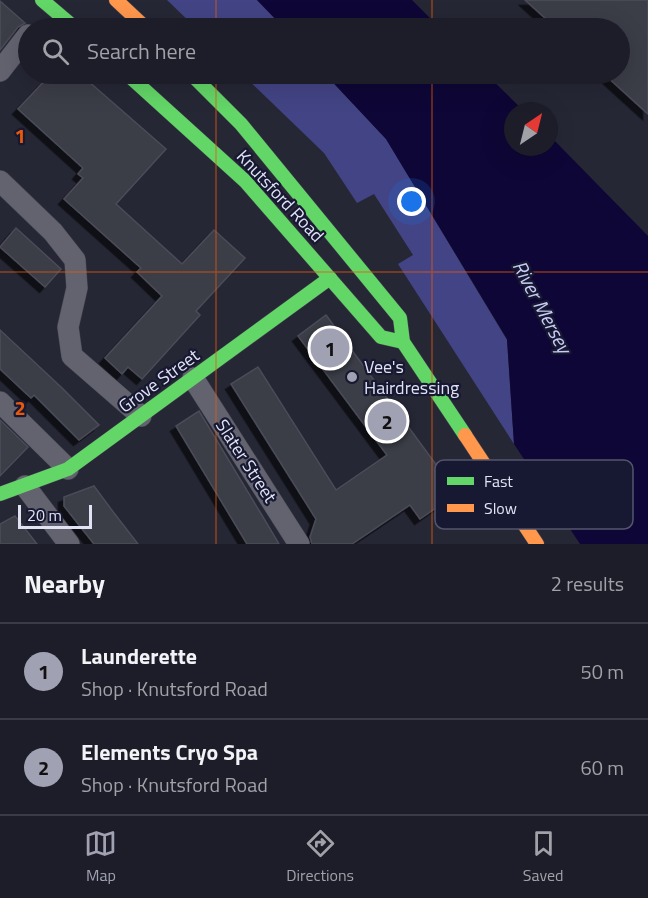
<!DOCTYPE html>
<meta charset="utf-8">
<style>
body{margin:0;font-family:"Titillium Web",sans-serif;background:#292a34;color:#f1f3f6}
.compass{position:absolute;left:504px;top:102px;width:54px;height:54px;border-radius:50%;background:#1c1d28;box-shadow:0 6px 24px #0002;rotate:35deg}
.scale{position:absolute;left:18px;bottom:15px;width:74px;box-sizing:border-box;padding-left:6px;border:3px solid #e1e3f5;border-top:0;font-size:16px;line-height:21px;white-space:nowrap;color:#e1e3f5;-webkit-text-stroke:4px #171831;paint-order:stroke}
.you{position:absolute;left:412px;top:202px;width:21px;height:21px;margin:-15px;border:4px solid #fff;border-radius:50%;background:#1a73e8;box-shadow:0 0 0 9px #1a73e833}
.badge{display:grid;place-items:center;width:39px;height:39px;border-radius:50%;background:#a0a1b2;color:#111;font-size:20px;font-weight:700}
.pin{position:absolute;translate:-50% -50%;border:3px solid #fff;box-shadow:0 2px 6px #0006}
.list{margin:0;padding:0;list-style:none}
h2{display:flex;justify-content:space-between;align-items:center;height:78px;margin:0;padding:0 24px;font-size:26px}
h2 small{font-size:20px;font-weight:400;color:#a0a2a8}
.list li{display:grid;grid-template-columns:39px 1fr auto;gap:18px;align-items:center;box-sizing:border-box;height:96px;padding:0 24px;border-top:2px solid #3a3b45}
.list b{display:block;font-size:22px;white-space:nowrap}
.list p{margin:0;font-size:20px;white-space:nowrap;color:#a0a2a8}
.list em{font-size:20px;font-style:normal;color:#a0a2a8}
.icon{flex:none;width:33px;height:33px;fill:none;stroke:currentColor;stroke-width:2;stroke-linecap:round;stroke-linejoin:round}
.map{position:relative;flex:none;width:648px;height:544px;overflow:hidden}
.search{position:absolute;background:#1c1d28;box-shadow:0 6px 24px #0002;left:18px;right:18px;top:18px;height:66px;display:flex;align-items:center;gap:15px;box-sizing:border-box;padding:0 21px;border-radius:33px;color:#a0a2a8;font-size:22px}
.sheet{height:270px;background:#1c1d28}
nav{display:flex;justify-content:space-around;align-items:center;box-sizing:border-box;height:84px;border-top:2px solid #3a3b45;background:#1c1d28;font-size:16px;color:#a0a2a8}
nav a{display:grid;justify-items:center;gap:3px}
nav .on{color:#a0a1b2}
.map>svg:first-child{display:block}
.forest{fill:#434485}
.water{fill:#0e0636}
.building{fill:#3b3c47;stroke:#4b4c58;stroke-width:1.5;filter:url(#shadow)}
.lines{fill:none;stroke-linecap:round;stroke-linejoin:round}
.street-casing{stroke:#42434f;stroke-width:22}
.fast-casing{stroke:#42434f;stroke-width:15}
.slow-casing{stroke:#42434f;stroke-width:15}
.street{stroke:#62636f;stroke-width:21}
.fast{stroke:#63d668;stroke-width:14}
.slow{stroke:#ff974d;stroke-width:14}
.grid{fill:none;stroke:#e8590c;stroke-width:1.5;stroke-opacity:0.55}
.poi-dot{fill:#a0a1b2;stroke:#171831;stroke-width:2}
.labels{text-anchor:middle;stroke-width:4.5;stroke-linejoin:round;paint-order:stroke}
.street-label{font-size:18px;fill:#e1e3f5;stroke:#171831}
.poi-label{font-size:18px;fill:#e1e3f5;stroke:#171831;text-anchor:start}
.water-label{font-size:20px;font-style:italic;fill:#c8ccf6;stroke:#171831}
.key{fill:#171831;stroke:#54556c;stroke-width:1.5}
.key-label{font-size:16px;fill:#e1e3f5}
.grid-label{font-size:20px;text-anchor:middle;font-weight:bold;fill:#e8590c;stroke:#171831;stroke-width:4.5;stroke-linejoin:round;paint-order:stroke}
</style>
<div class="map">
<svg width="648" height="544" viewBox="0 0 648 544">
<defs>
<filter id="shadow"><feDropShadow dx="-5.5" dy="5.5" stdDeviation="0" flood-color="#0009"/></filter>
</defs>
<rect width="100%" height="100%" fill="#262735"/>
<g class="forest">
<polygon points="167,0 257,0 284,28 196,28"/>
<polygon points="242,74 325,74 386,139 507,340 514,444 398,264 413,255 374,194 357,203 324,153"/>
</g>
<g class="water">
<polygon points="257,0 412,0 440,28 284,28"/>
<polygon points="325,74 486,74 524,111 513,111 513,147 549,147 549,135 648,236 648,544 580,544 514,444 507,339 386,139"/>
</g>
<g class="building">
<polygon points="525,0 648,0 648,114 604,74 620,74 620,28 556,28"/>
<polygon points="0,1 25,23 18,27 0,50"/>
<polygon points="51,74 80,74 166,149 116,204 182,264 214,230 245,258 196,311 200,315 142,379 128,367 122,374 105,358 162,296 137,272 141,268 64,199 83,178 78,174 83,168 18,109"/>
<polygon points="16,228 61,269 45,287 0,247"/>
<polygon points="326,315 457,493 420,519 410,505 352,544 312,544 310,537 316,519 231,384 258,367 336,490 387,455 298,336"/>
<polygon points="0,330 61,387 99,425 79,440 34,395 31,398 0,369"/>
<polygon points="199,411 263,517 279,544 247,544 176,426"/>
<polygon points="0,420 28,447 0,476"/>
<polygon points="94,486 114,513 138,544 94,544 64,506 64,497"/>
<polygon points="15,516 37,544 0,544 0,524"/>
</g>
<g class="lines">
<g class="street-casing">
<g id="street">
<polyline points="0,71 28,35"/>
<polyline points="0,181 53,232 75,260 77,288 68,327 72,356 141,416"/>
<polyline points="193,378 299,544"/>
<polyline points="0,402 68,469"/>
<polyline points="25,486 69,544"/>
</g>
</g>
<g class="fast-casing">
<g id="fast">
<polyline points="42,0 75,28"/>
<polyline points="127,74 245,181 381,337 403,342"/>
<polyline points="191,74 241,124 400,318 403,342 465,435"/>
<polyline points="0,494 68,469 330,278"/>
</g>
</g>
<g class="slow-casing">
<g id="slow">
<polyline points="116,0 146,28"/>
<polyline points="465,435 537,544"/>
</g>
</g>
<use href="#street" class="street"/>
<use href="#fast" class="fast"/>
<use href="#slow" class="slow"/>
</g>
<path class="grid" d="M 216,0 L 216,28M 432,0 L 432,28M 216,74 L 216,544M 432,74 L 432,544M 0,272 L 648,272"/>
<circle class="poi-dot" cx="352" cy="377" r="6"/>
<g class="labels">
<g class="street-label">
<text transform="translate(280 196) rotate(47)" y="6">Knutsford Road</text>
<text transform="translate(159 381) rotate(-36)" y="6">Grove Street</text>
<text transform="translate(246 461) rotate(57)" y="6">Slater Street</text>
</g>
<g class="poi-label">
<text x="364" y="373">Vee's<tspan x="364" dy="21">Hairdressing</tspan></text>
</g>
<g class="water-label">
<text transform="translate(542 307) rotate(62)" y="7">River Mersey</text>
</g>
</g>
<rect x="435" y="460" width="198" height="69" rx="9" class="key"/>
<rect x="447" y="477" width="27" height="8" fill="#63d668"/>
<rect x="447" y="504" width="27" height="8" fill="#ff974d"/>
<g class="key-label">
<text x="484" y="487">Fast</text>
<text x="484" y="514">Slow</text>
</g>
<g class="grid-label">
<text x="20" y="143">1</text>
<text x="20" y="415">2</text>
</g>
</svg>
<svg class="compass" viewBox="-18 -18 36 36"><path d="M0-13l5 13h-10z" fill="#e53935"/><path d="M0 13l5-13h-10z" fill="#a0a2a8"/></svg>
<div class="scale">20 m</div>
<div class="you"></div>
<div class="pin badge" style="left:330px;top:348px">1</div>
<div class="pin badge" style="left:387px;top:421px">2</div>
<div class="search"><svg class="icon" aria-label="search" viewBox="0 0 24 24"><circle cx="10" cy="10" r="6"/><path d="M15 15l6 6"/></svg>Search here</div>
</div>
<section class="sheet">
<h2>Nearby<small>2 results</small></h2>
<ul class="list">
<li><span class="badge">1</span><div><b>Launderette</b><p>Shop · Knutsford Road</p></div><em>50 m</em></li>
<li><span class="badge">2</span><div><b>Elements Cryo Spa</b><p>Shop · Knutsford Road</p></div><em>60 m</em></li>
</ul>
</section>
<nav>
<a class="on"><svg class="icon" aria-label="map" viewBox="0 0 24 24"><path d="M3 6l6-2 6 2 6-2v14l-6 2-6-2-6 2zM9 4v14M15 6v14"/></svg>Map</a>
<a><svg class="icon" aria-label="directions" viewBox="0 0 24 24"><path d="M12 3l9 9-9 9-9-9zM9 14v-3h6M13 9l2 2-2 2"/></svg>Directions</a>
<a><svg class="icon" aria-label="saved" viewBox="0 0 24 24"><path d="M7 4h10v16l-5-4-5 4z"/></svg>Saved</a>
</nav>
